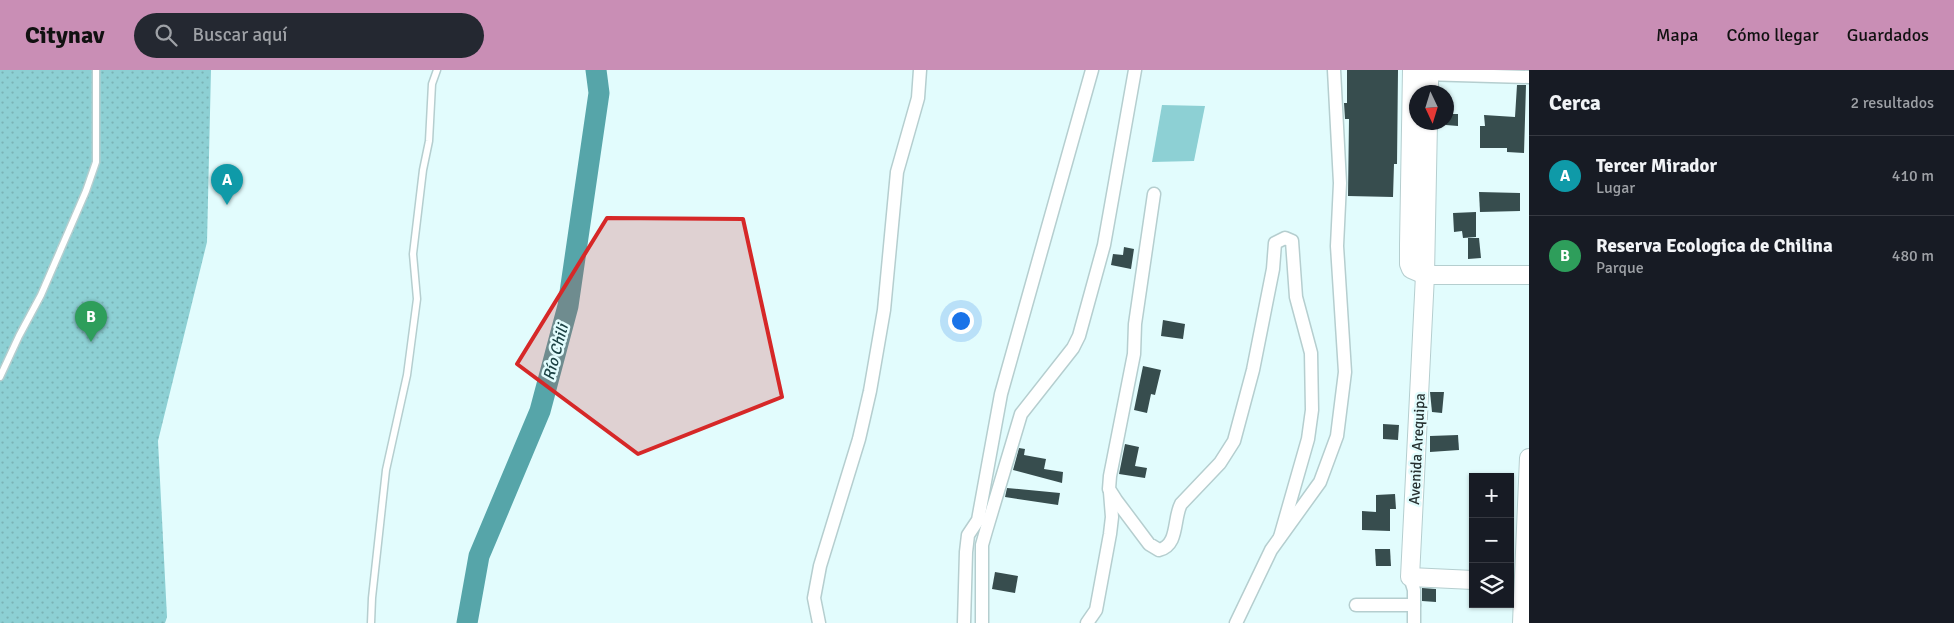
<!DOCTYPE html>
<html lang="es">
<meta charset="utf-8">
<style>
body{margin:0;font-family:Signika,sans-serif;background:#242831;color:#f1f3f6}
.controls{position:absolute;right:15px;bottom:15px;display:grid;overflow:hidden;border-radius:0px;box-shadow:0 1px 4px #0004}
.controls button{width:45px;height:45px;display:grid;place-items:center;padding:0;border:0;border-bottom:1px solid #363941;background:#171b24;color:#f1f3f6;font:25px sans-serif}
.compass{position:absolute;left:1409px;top:15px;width:45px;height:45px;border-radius:50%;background:#171b24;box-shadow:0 1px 4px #0004;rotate:176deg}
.you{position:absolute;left:960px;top:250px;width:18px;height:18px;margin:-12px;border:4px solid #fff;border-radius:50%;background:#1a73e8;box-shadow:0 0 0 8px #1a73e833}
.badge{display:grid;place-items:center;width:32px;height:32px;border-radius:50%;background:#c98eb5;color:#fff;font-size:16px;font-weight:700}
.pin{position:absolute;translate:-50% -41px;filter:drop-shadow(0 1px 2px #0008)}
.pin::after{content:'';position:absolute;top:26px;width:18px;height:15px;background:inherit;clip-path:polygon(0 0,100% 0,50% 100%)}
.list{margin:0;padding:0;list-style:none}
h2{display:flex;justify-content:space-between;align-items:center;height:65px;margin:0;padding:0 20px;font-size:21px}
h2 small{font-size:16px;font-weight:400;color:#9ea1a6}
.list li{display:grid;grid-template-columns:32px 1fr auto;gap:15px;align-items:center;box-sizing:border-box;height:80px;padding:0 20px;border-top:1px solid #363941}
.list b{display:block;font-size:19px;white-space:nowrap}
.list p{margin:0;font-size:16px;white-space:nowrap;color:#9ea1a6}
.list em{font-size:16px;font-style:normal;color:#9ea1a6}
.icon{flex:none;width:28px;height:28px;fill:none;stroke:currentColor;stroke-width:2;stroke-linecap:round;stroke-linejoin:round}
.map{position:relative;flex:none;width:1529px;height:553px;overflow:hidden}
header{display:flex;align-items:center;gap:30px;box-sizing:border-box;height:70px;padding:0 25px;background:#c98eb5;color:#111}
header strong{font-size:24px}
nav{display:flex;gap:28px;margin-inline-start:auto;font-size:18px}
.search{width:350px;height:45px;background:#242831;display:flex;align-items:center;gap:12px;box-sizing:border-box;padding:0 18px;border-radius:28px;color:#9ea1a6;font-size:19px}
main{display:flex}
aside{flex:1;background:#171b24}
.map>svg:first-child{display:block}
.park{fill:url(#park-dots)}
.pitch{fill:#8dd0d4}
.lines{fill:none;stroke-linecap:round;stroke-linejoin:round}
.river{stroke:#56a5a9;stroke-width:21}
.building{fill:#374d4e}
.lane-casing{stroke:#b5cecf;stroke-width:9}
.street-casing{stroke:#b5cecf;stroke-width:15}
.secondary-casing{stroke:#b5cecf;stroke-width:20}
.lane{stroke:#fff;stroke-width:6}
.street{stroke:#fff;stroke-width:12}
.secondary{stroke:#fff;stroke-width:18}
.marked{fill:#d62828;fill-opacity:0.2;stroke:#d62828;stroke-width:4;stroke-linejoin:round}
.labels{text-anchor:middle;stroke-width:5;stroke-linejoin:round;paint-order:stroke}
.street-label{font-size:15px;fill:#263030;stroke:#e2fcfd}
.water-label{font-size:16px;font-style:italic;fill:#1b4143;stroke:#e2fcfd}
</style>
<header>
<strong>Citynav</strong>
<div class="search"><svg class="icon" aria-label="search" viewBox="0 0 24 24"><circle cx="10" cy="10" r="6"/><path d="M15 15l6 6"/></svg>Buscar aquí</div>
<nav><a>Mapa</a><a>Cómo llegar</a><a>Guardados</a></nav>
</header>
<main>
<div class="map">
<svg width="1529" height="553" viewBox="0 0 1529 553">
<defs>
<pattern id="park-dots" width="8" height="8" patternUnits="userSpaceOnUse" patternTransform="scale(1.25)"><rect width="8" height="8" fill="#8dd0d4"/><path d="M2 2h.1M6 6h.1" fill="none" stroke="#7ab3b6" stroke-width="1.8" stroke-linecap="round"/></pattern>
</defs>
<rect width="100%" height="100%" fill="#e2fcfd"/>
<polygon class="park" points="0,0 211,0 207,172 158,371 167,547 165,553 0,553"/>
<polygon class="pitch" points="1162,35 1205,36 1194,91 1152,92"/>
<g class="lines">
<polyline class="river" points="467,553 479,486 540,341 568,236 599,23 596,0"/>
</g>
<g class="building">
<polygon points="1347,0 1398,0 1397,94 1394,94 1393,127 1348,126 1349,49 1345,49 1344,33 1347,33"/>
<polygon points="1517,15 1526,15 1524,83 1507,82 1507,78 1480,78 1480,56 1485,56 1484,45 1515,47"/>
<polygon points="1446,44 1458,44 1458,56 1446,55"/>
<polygon points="1479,122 1520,123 1520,141 1480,142"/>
<polygon points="1476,142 1476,167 1463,168 1462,161 1454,162 1453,143"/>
<polygon points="1468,168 1479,168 1481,188 1468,189"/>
<polygon points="1124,177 1134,179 1131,199 1111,195 1113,184 1123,185"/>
<polygon points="1163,250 1185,254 1183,269 1161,266"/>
<polygon points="1143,296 1161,300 1155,325 1151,324 1147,343 1134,340"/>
<polygon points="1430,322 1444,322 1442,343 1432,342"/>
<polygon points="1383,354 1399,355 1398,370 1383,369"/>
<polygon points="1458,365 1459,380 1430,382 1430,366"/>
<polygon points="1125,374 1139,377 1135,396 1147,398 1145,408 1119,404"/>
<polygon points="1019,378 1025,379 1024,385 1046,389 1044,399 1063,402 1062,413 1013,400"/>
<polygon points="1007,418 1060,423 1058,435 1005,427"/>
<polygon points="1395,424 1396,439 1390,439 1390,461 1362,460 1362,441 1376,442 1376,425"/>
<polygon points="1375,479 1390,479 1391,496 1376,496"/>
<polygon points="995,502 1018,506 1015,523 992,519"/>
<polygon points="1422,518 1436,519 1436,532 1422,531"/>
</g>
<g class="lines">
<g class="lane-casing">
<g id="lane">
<polyline points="0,307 19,266 41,225 86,121 96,92 96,0"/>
<polyline points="371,553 372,528 386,400 407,305 417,229 413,184 423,100 429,71 432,14 437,0"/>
</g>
</g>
<g class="street-casing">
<g id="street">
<polyline points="1422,4 1529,7"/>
<path d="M 1154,124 L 1135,254 L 1134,284 L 1110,406 L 1109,419 L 1116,430 L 1149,474 L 1159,480 C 1179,475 1173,449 1181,434 L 1220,393 L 1234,371 L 1253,300 L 1273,199 L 1275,173 L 1285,168 L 1292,171 L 1296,227 L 1311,283 L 1312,340 L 1308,369 L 1280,467"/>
<polyline points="1410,507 1414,520 1414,553"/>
<polyline points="1356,535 1414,535"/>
<polyline points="819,553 814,528 820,496 859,369 870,321 884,240 897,102 918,28 920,0"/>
<polyline points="964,553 966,482 968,465 978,450 1001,324 1092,0"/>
<polyline points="982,553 982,475 986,461 1021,344 1073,278 1079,266 1104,175 1135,0"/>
<polyline points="1087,553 1096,540 1110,464 1112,447 1110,422"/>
<polyline points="1236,553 1271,480 1320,412 1337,366 1345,302 1337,176 1340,113 1334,0"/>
</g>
</g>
<g class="secondary-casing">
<g id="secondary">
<polyline points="1412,0 1409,175 1409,194 1411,199 1425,205 1529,205"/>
<polyline points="1429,22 1429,0"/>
<polyline points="1428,52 1425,205 1410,507 1473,510"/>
<polyline points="1522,553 1529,388"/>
</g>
</g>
<use href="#lane" class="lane"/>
<use href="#street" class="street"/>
<use href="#secondary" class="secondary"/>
</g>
<path class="marked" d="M 607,148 L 743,149 L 782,327 L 638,384 L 517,294 Z"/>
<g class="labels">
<g class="street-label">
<text transform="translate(1417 379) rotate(-87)" y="5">Avenida Arequipa</text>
</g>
<g class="water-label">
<text transform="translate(555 282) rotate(-75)" y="6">Río Chili</text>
</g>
</g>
</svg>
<div class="controls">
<button>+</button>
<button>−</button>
<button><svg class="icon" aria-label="layers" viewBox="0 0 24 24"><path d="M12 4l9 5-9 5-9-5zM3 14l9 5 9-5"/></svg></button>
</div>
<svg class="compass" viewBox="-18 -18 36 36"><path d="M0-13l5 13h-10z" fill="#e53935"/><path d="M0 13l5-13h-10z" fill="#9ea1a6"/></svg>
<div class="you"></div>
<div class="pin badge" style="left:227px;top:135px;background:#0f9aa8">A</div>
<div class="pin badge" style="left:91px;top:272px;background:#2e9e5b">B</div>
</div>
<aside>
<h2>Cerca<small>2 resultados</small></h2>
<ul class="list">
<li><span class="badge" style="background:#0f9aa8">A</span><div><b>Tercer Mirador</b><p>Lugar</p></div><em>410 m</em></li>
<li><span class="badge" style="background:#2e9e5b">B</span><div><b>Reserva Ecologica de Chilina</b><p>Parque</p></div><em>480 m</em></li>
</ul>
</aside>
</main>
